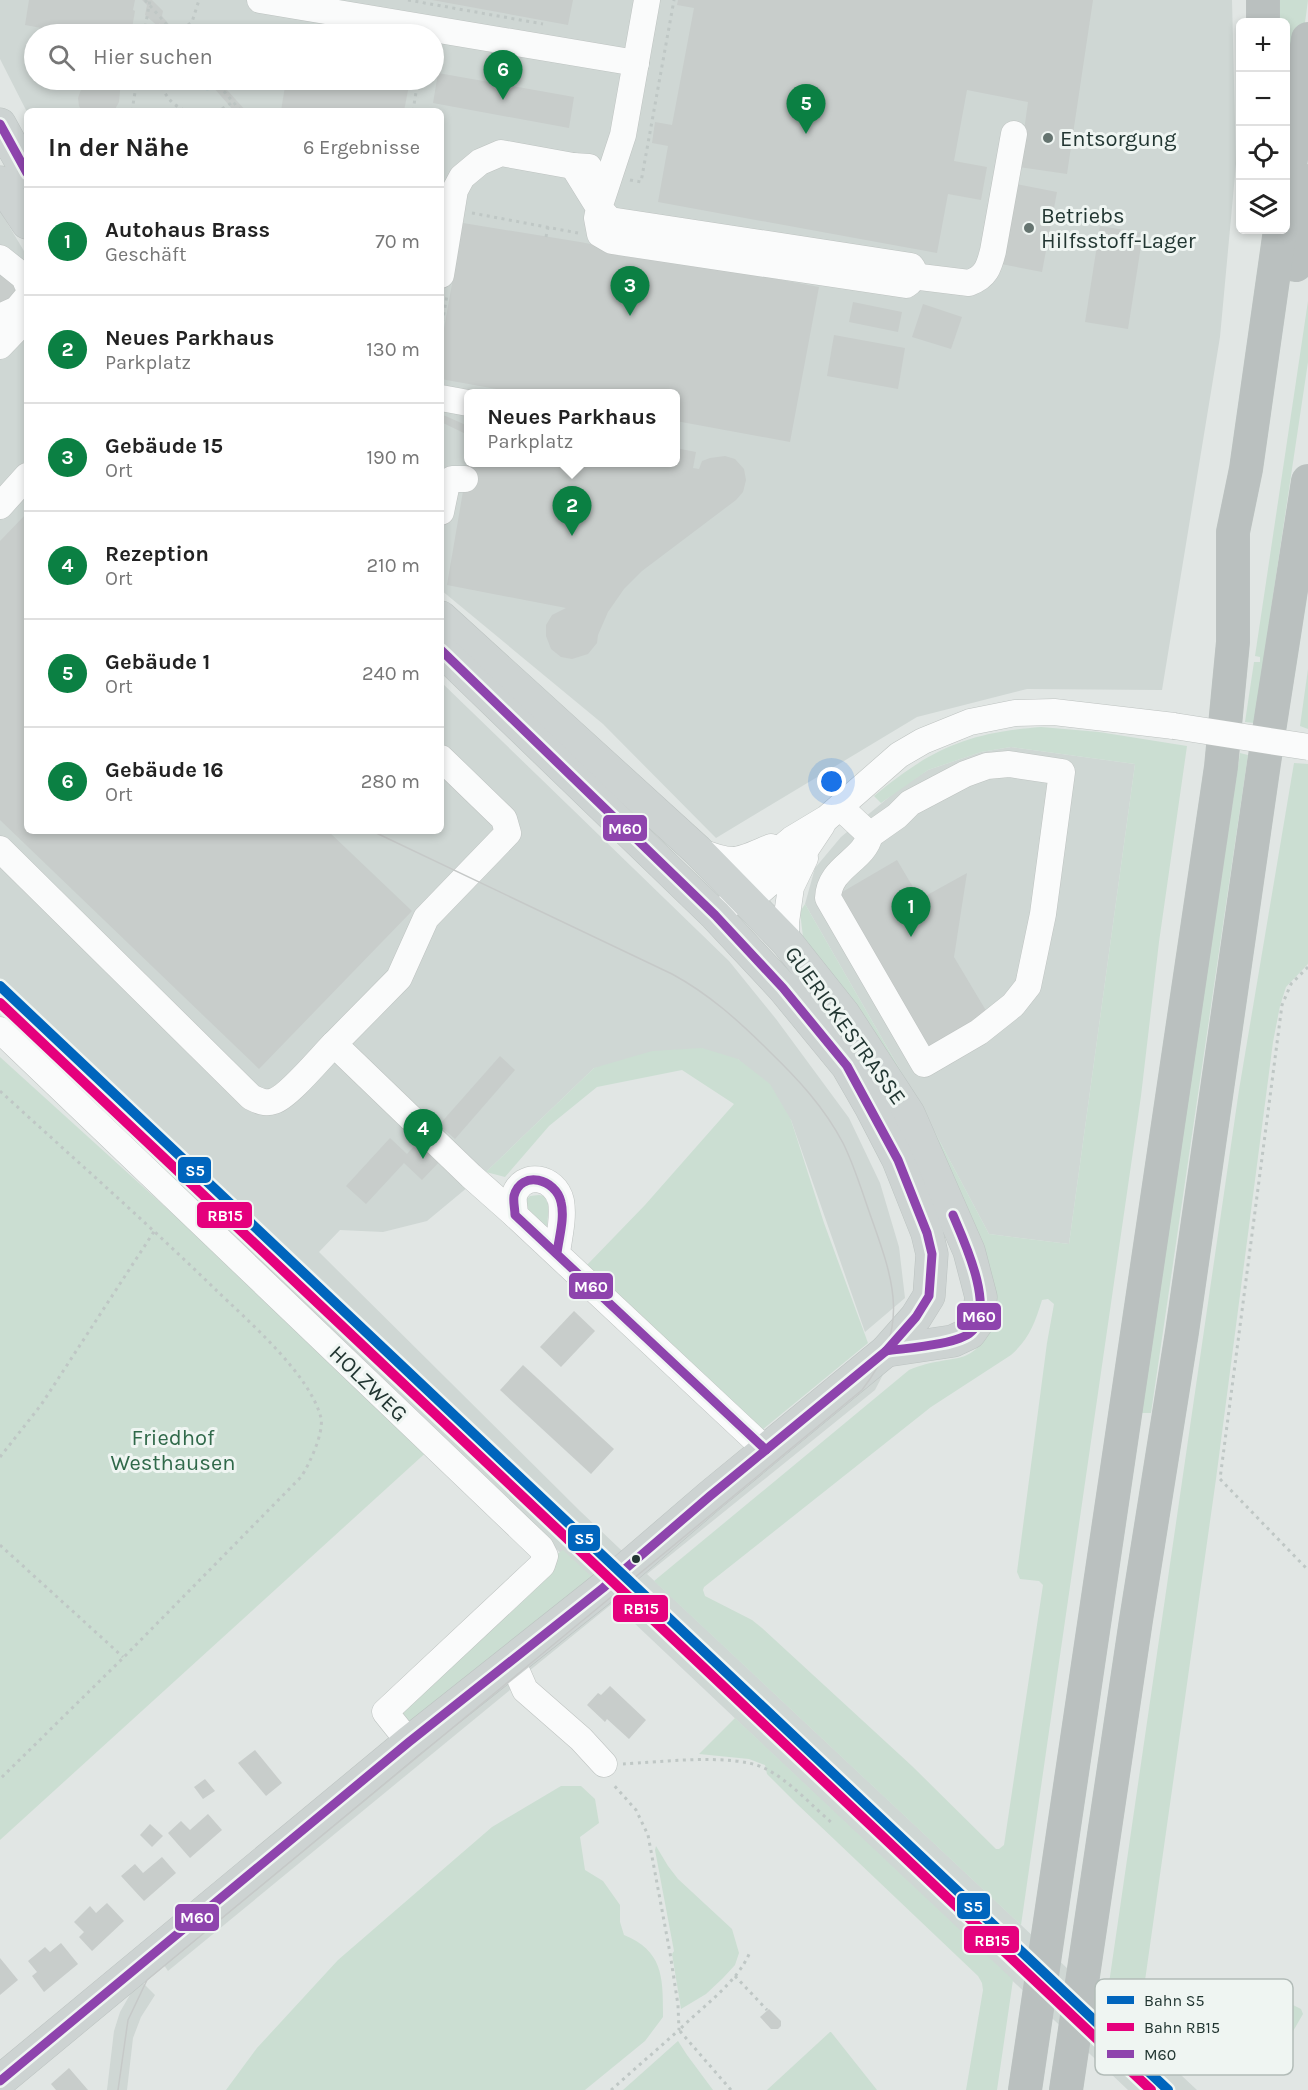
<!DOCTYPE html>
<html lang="de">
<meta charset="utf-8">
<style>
body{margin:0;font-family:Karla,sans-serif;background:#f6f6f6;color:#222}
.controls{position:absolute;right:18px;top:18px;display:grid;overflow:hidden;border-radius:9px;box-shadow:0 3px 9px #0003}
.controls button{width:54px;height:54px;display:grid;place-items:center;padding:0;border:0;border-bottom:2px solid #e0e0e0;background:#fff;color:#222;font:30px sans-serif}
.you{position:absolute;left:832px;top:782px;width:21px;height:21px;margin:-15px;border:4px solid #fff;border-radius:50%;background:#1a73e8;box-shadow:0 0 0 9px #1a73e833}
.badge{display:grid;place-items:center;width:39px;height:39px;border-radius:50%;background:#0b8043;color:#fff;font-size:20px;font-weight:700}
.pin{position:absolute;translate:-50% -50px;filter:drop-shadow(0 2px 3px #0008)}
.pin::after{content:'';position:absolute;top:32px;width:21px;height:18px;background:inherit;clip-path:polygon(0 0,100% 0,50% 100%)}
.popup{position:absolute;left:464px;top:389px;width:216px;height:78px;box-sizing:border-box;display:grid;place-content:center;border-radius:9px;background:#fff;filter:drop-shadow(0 2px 4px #0005);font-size:20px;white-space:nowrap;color:#767676}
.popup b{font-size:22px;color:#222}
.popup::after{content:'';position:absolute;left:50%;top:100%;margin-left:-12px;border:12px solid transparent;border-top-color:#fff}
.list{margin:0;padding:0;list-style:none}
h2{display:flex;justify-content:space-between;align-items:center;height:78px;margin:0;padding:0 24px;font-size:26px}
h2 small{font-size:20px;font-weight:400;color:#767676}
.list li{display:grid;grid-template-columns:39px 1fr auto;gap:18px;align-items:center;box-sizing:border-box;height:108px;padding:0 24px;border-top:2px solid #e0e0e0}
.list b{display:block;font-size:22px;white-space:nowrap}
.list p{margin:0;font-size:20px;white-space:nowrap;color:#767676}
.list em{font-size:20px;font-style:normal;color:#767676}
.icon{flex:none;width:33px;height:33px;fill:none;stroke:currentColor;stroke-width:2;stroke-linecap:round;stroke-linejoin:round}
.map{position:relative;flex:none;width:1308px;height:2090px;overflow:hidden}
.search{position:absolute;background:#fff;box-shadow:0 3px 9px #0003;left:24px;top:24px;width:420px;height:66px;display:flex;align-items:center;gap:15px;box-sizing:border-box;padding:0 21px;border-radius:33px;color:#767676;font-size:22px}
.panel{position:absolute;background:#fff;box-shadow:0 3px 9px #0003;left:24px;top:108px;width:420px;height:726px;border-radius:9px}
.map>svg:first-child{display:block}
.built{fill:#cfd7d4;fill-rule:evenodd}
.green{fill:#cbded2;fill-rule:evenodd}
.water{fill:#a5c8d1}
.building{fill:#c8cdcb}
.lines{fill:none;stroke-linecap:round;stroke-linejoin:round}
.minor-casing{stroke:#bec3c1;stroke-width:27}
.major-casing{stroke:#bcc3c1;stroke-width:33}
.highway-casing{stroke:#bcc3c1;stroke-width:34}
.path{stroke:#bfc7c5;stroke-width:3;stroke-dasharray:3 4.5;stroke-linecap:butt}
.minor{stroke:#fafbfb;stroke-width:26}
.major{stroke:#cdd3d2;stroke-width:32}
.highway{stroke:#bac0bf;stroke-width:33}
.tram{stroke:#c6c9c8;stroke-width:1.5}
.minor-bridge-casing{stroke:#bec3c1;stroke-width:27;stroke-linecap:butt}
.path-bridge{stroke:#bfc7c5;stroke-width:3;stroke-dasharray:3 4.5;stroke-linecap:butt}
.minor-bridge{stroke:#fafbfb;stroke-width:26}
.bus-1-casing{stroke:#eff5f2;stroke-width:14}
.bus-1{stroke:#8e44ad;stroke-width:9}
.rail-1-casing{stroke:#eff5f2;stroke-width:15}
.rail-2-casing{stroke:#eff5f2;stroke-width:15}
.rail-1{stroke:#0065bd;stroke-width:10}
.rail-2{stroke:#e5007d;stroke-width:10}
.poi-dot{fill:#657470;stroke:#eff5f2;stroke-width:2}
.bus-dot{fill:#223632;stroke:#eff5f2;stroke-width:2}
.labels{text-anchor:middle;stroke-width:6;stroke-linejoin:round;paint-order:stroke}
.poi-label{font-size:22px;fill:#223632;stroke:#eff5f2;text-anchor:start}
.street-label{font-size:22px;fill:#223632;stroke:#eff5f2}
.park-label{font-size:22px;fill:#30694a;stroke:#eff5f2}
.key{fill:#eff5f2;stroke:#b2bcb8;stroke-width:1.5}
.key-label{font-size:16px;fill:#223632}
.line-badge{stroke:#eff5f2;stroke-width:2}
.badge-label{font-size:16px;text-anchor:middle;font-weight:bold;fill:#fff}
</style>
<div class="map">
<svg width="1308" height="2090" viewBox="0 0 1308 2090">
<rect width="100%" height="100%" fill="#e1e6e4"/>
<g class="built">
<path d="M 0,0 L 1232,0 L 1236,164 L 1220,337 L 1162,690 L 1027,689 L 917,717 L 716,838 L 603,724 L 441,590 L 441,111 L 27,112 L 0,59 ZM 34,34 L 434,34 L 434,80 L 34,80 ZM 468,394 L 676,394 L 676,462 L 468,462 Z"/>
<polygon points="0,211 27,256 27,831 441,831 441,682 729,961 776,1019 849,1118 880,1183 899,1247 905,1298 865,1332 791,1120 738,1059 594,1068 486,1172 427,1221 383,1232 340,1230 319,1252 580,1511 639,1567 888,1365 875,1390 647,1574 1197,2090 1128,2090 613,1603 529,1671 523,1663 605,1595 411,1411 136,1141 0,1013"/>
<polygon points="1011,747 1135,764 1069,1244 989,1234 922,1108 805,904 815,868 841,837 900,788 928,770 981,752"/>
<polygon points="506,1675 516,1685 168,1971 158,1956"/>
<polygon points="139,1979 155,1995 141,2017 133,2038 127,2090 107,2090 114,2031 120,2012"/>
</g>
<g class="green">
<polygon points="1272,0 1308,0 1286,167 1286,22 1273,22"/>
<polygon points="1308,301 1308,362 1254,723 1245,722 1254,662 1260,662 1260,657 1255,656"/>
<polygon points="1308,669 1308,729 1300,726"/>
<path d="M 1041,727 L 1099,732 L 1187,746 L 1159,942 L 1141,1096 L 1021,1925 L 654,1581 L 909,1370 C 956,1350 980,1374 992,1309 L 803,937 L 800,912 L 805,904 L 922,1108 L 989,1234 L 1069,1244 L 1135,764 L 1011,747 L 981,752 L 928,770 L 881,803 L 874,796 C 931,749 966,733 1041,727 ZM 1048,1299 L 1054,1304 L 1047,1343 L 1017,1572 L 1020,1579 L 1039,1581 L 1043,1585 L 1004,1845 L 999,1849 L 996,1849 L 912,1766 L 762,1628 L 752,1620 L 705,1596 L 703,1590 L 704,1587 L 931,1407 L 1011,1355 C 1029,1339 1035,1323 1042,1300 Z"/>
<polygon points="1240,753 1248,755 1151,1413 1141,1413"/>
<polygon points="1294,763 1308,764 1308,964 1286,987 1280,1006 1273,1042 1216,1479 1139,2023 1140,2036 1106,2004 1239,1090"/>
<polygon points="702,1048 738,1059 770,1084 791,1120 824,1223 868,1343 762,1430 586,1266 645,1205 734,1104 682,1070 597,1087 549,1126 505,1177 486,1172 594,1068 652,1051"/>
<polygon points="0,1057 431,1448 0,1840"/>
<polygon points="539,1195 545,1196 549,1207 546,1233 528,1218 526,1200 530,1196"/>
<polygon points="563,1550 592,1577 404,1736 385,1712 542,1565"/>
<polygon points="735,1718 1013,1980 997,2090 966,2090 983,1990 982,1983 978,1976 796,1803 767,1774 765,1765 749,1759 699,1754"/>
<path d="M 561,1786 L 581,1786 L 595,1799 L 599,1823 L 580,1837 L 585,1870 L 603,1881 L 620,1905 L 620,1922 L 624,1935 C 664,1951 663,1979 663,2017 L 645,2041 L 585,2090 L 226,2090 L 257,2048 L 338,1960 L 492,1827 Z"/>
<polygon points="656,1846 668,1866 678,1879 732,1929 739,1953 735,1965 723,1978 706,1994 681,2009 672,1954 674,1951 655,1850"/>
<polygon points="1281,1999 1301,2009 1303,2014 1292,2033 1286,2034 1267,2025 1266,2020 1277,2000"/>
<polygon points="831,2032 877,2090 767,2090 830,2032"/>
<polygon points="678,2041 687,2055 713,2090 623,2090"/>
<polygon points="1231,2055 1244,2055 1246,2059 1247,2070 1244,2073 1232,2073 1229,2070 1229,2058"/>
</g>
<path class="water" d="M 188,80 L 227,80 C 213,92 207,93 190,85 Z"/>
<g class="building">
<polygon points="29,0 135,0 133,10 135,11 131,34 74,34 25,25"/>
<polygon points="142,0 152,0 163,11 162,16 177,34 169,34 159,23 160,28 145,15 147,5"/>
<polygon points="432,0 573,0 568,25"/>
<polygon points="678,0 1093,0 1067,174 1019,167 1028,102 967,90 954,161 987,167 981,200 948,194 937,253 658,202 668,146 652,143 655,122 672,125 694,8 677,5"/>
<polygon points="438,73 574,97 569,128 433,103"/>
<polygon points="82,80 121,80 119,102 114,111 82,111 79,106 78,98 82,87"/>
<polygon points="207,80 218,80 246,111 234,111"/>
<polygon points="286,80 410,80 404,111 281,111"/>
<polygon points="1016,184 1057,192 1042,272 1001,264"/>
<polygon points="463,223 580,242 819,287 790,442 676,421 676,394 523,394 441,379 441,345"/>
<polygon points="1100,226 1143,233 1128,329 1085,322"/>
<polygon points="0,270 22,289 0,312"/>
<polygon points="853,302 902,312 898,332 849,322"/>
<polygon points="923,304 962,317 951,349 912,337"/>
<polygon points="834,335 905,348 898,389 827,376"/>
<polygon points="441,414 468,426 468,435 441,422"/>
<polygon points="676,448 696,452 693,468 699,469 702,461 710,458 725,456 735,459 744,469 746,480 743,492 736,500 642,571 624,589 608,612 598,635 597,643 588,654 572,659 561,657 551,649 546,636 546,625 552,615 566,608 447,585 468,462 676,462"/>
<polygon points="27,513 27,831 328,831 412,911 259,1069 0,820 0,541"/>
<polygon points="897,860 920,899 967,873 954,957 991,1019 925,1057 832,898"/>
<polygon points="500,1056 515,1070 455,1139 439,1125"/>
<polygon points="390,1138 407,1154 419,1141 440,1161 422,1180 404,1163 366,1204 346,1186"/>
<polygon points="574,1311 595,1331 561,1367 540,1347"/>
<polygon points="523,1365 614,1449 591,1474 500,1390"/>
<polygon points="610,1686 646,1720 629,1739 607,1719 605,1722 587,1705 598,1693 601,1695"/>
<polygon points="255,1750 282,1783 266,1796 238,1763"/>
<polygon points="205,1779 215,1791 203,1799 194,1787"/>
<polygon points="208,1814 222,1830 190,1858 168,1833 181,1821 190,1830"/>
<polygon points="150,1824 163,1836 152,1847 140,1835"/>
<polygon points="162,1857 176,1873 144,1901 121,1876 135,1864 143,1873"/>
<polygon points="107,1903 124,1921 92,1951 79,1937 84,1932 74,1922 90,1906 96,1913"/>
<polygon points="61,1943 78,1964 44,1992 32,1976 37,1972 28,1961 45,1947 50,1952"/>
<polygon points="0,1958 18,1980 0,1995"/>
<polygon points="769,2009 781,2021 781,2026 778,2029 771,2029 760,2017"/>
<polygon points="69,2068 88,2090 56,2090 51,2084"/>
</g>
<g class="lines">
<g class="minor-casing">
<g id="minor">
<polyline points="260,0 636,63"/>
<polyline points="573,166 599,208 610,220 911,266 913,269 910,282 906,285 612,241 600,234 597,218 599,208 623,135 647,0"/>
<polyline points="0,258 24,277 27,284"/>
<polyline points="441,275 455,190 462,177 480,162 501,153 573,166 589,167"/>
<path d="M 912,276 L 969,283 C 986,277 989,267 993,251 L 1014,134"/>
<polyline points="0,319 6,314 17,309 27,297"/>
<polyline points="0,346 27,318"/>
<polyline points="441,398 468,403"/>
<polyline points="0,506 27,476"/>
<polyline points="441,512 447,483 452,479 465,479"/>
<polyline points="441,758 504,819 508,833 426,918 399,978 334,1044 471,1176 515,1215"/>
<path d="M 840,807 L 870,835 C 864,861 829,867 828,898 L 924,1064 L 979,1032 L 1013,1005 L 1028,986 L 1043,914 L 1062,772 L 1009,764 L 987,766 L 965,774 L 910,803 L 897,816 L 870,835"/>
<path d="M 0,849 L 251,1097 C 259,1101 265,1104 274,1101 C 289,1096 321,1057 334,1044"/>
<path d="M 698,851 C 736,865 735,862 771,847"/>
<polyline points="742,896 742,881 792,839 827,818 899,755 923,741 970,722 1015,713 1054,712 1174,726"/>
<polyline points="730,904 742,896 756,895 802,855 822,825"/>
<polyline points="786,941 786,922 791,887 805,858"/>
<polyline points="0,1030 541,1548 545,1556 542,1565 385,1712 409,1742"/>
<path d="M 557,1253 C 559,1237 564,1218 561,1201 C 555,1176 522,1170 514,1196 C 513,1202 515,1209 515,1215 L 766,1450"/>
<polyline points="503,1668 518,1674 525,1690 581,1739 604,1764"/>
</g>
</g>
<g class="major-casing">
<g id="major">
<polyline points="0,124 27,173"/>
<polyline points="0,182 27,223"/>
<polyline points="441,617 697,850 786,941 844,1014 909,1114 969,1251 981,1297 977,1323 970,1333 953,1341 886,1351"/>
<polyline points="0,2081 409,1742 603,1588 710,1496 886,1351 916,1317 929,1296 932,1254 927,1233 898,1160 870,1106 847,1066 783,988 715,915 441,650"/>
</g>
</g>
<g class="highway-casing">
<g id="highway">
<polyline points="1263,22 1263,0"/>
<polyline points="1286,194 1308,39"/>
<polyline points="1296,265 1308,181"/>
<polyline points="1025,2090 1221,767 1233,642 1233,532 1246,469 1280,230"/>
<polyline points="1066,2090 1136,1620 1182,1332 1264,763 1308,481"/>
</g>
</g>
<g class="path">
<polyline points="408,0 543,24"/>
<polyline points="144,34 150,0"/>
<polyline points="176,34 192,22 199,0"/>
<path d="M 159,80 C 165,95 170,104 186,111"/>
<polyline points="214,80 241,111"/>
<polyline points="132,111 137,80"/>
<polyline points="215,111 220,110 233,102"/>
<polyline points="413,111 418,80"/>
<polyline points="630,180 641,182 674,0"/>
<polyline points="472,213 578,233"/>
<polyline points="546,237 548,227"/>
<polyline points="441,330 447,295"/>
<polyline points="1308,967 1291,984 1282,1005 1220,1479 1308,1570"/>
<path d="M 0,1091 C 72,1157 145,1221 215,1289 C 247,1320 310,1374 321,1418 C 324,1433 309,1465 301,1477 L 124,1657 L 0,1779"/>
<polyline points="0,1457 41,1405 155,1230"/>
<polyline points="0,1545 123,1657"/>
<path d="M 623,1764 C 660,1762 732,1753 764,1768 C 788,1779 812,1806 832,1823"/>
<polyline points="735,1976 767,2010"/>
<polyline points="611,2090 679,2030 678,2005 670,1953 648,1835 636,1810 612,1783"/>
<path d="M 731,2090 L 679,2030 C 702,2007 738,1982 750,1952"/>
</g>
<use href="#minor" class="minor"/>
<use href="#major" class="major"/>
<use href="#highway" class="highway"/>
<path class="tram" d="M 118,2090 L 128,2020 L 147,1980 L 862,1390 C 910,1328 895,1284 871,1217 C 862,1192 855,1167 843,1143 C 824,1107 798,1079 769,1051 C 739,1021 709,994 672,974 L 372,831"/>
<g class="minor-bridge-casing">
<polyline id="minor-bridge" points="1174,726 1308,747"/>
</g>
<polyline class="path-bridge" points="145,0 175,34"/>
<use href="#minor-bridge" class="minor-bridge"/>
<g class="bus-1-casing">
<g id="bus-1">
<polyline points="0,124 27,173"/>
<path d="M 557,1253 C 559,1237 565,1218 561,1202 C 556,1179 521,1169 514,1196 C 513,1202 515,1209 515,1215 L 766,1450"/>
<path d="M 886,1351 C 906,1348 957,1345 971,1332 C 996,1309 964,1241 953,1215"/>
<polyline points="0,2081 409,1742 603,1588 710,1496 886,1351 916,1317 929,1296 932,1254 927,1233 898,1160 847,1066 783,988 715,915 441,650"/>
</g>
</g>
<use href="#bus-1" class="bus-1"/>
<g class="rail-1-casing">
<polyline id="rail-1" points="0,986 1168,2090"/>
</g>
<g class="rail-2-casing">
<polyline id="rail-2" points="0,1003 1151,2090"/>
</g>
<use href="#rail-1" class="rail-1"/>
<use href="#rail-2" class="rail-2"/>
</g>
<g class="poi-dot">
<circle cx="1048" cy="138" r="6"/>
<circle cx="1029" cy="228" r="6"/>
</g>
<circle class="bus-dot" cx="636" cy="1559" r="5"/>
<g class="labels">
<g class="poi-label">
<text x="1060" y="146">Entsorgung</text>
<text x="1041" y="223">Betriebs<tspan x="1041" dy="25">Hilfsstoff-Lager</tspan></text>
</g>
<g class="street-label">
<text transform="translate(846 1025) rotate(54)" y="8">GUERICKESTRASSE</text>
<text transform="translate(369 1383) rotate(44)" y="8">HOLZWEG</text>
</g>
<g class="park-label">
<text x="173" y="1445">Friedhof<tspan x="173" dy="25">Westhausen</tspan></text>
</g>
</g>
<rect x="1095" y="1979" width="198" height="96" rx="9" class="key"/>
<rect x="1107" y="1996" width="27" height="8" fill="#0065bd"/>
<rect x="1107" y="2023" width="27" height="8" fill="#e5007d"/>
<rect x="1107" y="2050" width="27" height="8" fill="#8e44ad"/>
<g class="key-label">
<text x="1144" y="2006">Bahn S5</text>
<text x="1144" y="2033">Bahn RB15</text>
<text x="1144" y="2060">M60</text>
</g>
<g class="line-badge">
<rect x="602" y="814" width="46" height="28" rx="6" fill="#8e44ad"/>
<rect x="177" y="1156" width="35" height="28" rx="6" fill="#0065bd"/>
<rect x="196" y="1201" width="57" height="28" rx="6" fill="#e5007d"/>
<rect x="568" y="1272" width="46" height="28" rx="6" fill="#8e44ad"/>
<rect x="956" y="1302" width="46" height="29" rx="6" fill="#8e44ad"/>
<rect x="567" y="1524" width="34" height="28" rx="6" fill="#0065bd"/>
<rect x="612" y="1594" width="57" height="29" rx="6" fill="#e5007d"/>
<rect x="956" y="1892" width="35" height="28" rx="6" fill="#0065bd"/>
<rect x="174" y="1903" width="46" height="29" rx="6" fill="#8e44ad"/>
<rect x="963" y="1925" width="57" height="29" rx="6" fill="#e5007d"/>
</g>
<g class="badge-label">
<text x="625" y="834">M60</text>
<text x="195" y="1176">S5</text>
<text x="225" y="1221">RB15</text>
<text x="591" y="1292">M60</text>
<text x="979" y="1322">M60</text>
<text x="584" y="1544">S5</text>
<text x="641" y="1614">RB15</text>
<text x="973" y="1912">S5</text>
<text x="197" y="1923">M60</text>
<text x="992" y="1946">RB15</text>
</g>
</svg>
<div class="controls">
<button>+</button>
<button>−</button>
<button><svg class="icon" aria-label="locate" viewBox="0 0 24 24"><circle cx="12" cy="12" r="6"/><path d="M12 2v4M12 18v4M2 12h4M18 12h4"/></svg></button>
<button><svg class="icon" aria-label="layers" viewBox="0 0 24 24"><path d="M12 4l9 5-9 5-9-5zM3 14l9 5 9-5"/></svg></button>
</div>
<div class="you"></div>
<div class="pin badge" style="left:911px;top:937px">1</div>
<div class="pin badge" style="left:572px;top:536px">2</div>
<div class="popup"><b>Neues Parkhaus</b>Parkplatz</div>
<div class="pin badge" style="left:630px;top:316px">3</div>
<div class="pin badge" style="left:423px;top:1159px">4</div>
<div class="pin badge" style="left:806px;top:134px">5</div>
<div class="pin badge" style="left:503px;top:100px">6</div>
<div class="search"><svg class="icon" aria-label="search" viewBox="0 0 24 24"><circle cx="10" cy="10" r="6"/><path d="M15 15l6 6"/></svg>Hier suchen</div>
<section class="panel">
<h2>In der Nähe<small>6 Ergebnisse</small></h2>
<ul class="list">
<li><span class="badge">1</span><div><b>Autohaus Brass</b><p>Geschäft</p></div><em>70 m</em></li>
<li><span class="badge">2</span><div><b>Neues Parkhaus</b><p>Parkplatz</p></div><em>130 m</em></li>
<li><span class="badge">3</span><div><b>Gebäude 15</b><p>Ort</p></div><em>190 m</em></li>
<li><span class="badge">4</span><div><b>Rezeption</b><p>Ort</p></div><em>210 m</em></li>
<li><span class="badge">5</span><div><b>Gebäude 1</b><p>Ort</p></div><em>240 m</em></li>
<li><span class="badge">6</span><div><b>Gebäude 16</b><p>Ort</p></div><em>280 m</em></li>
</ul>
</section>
</div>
